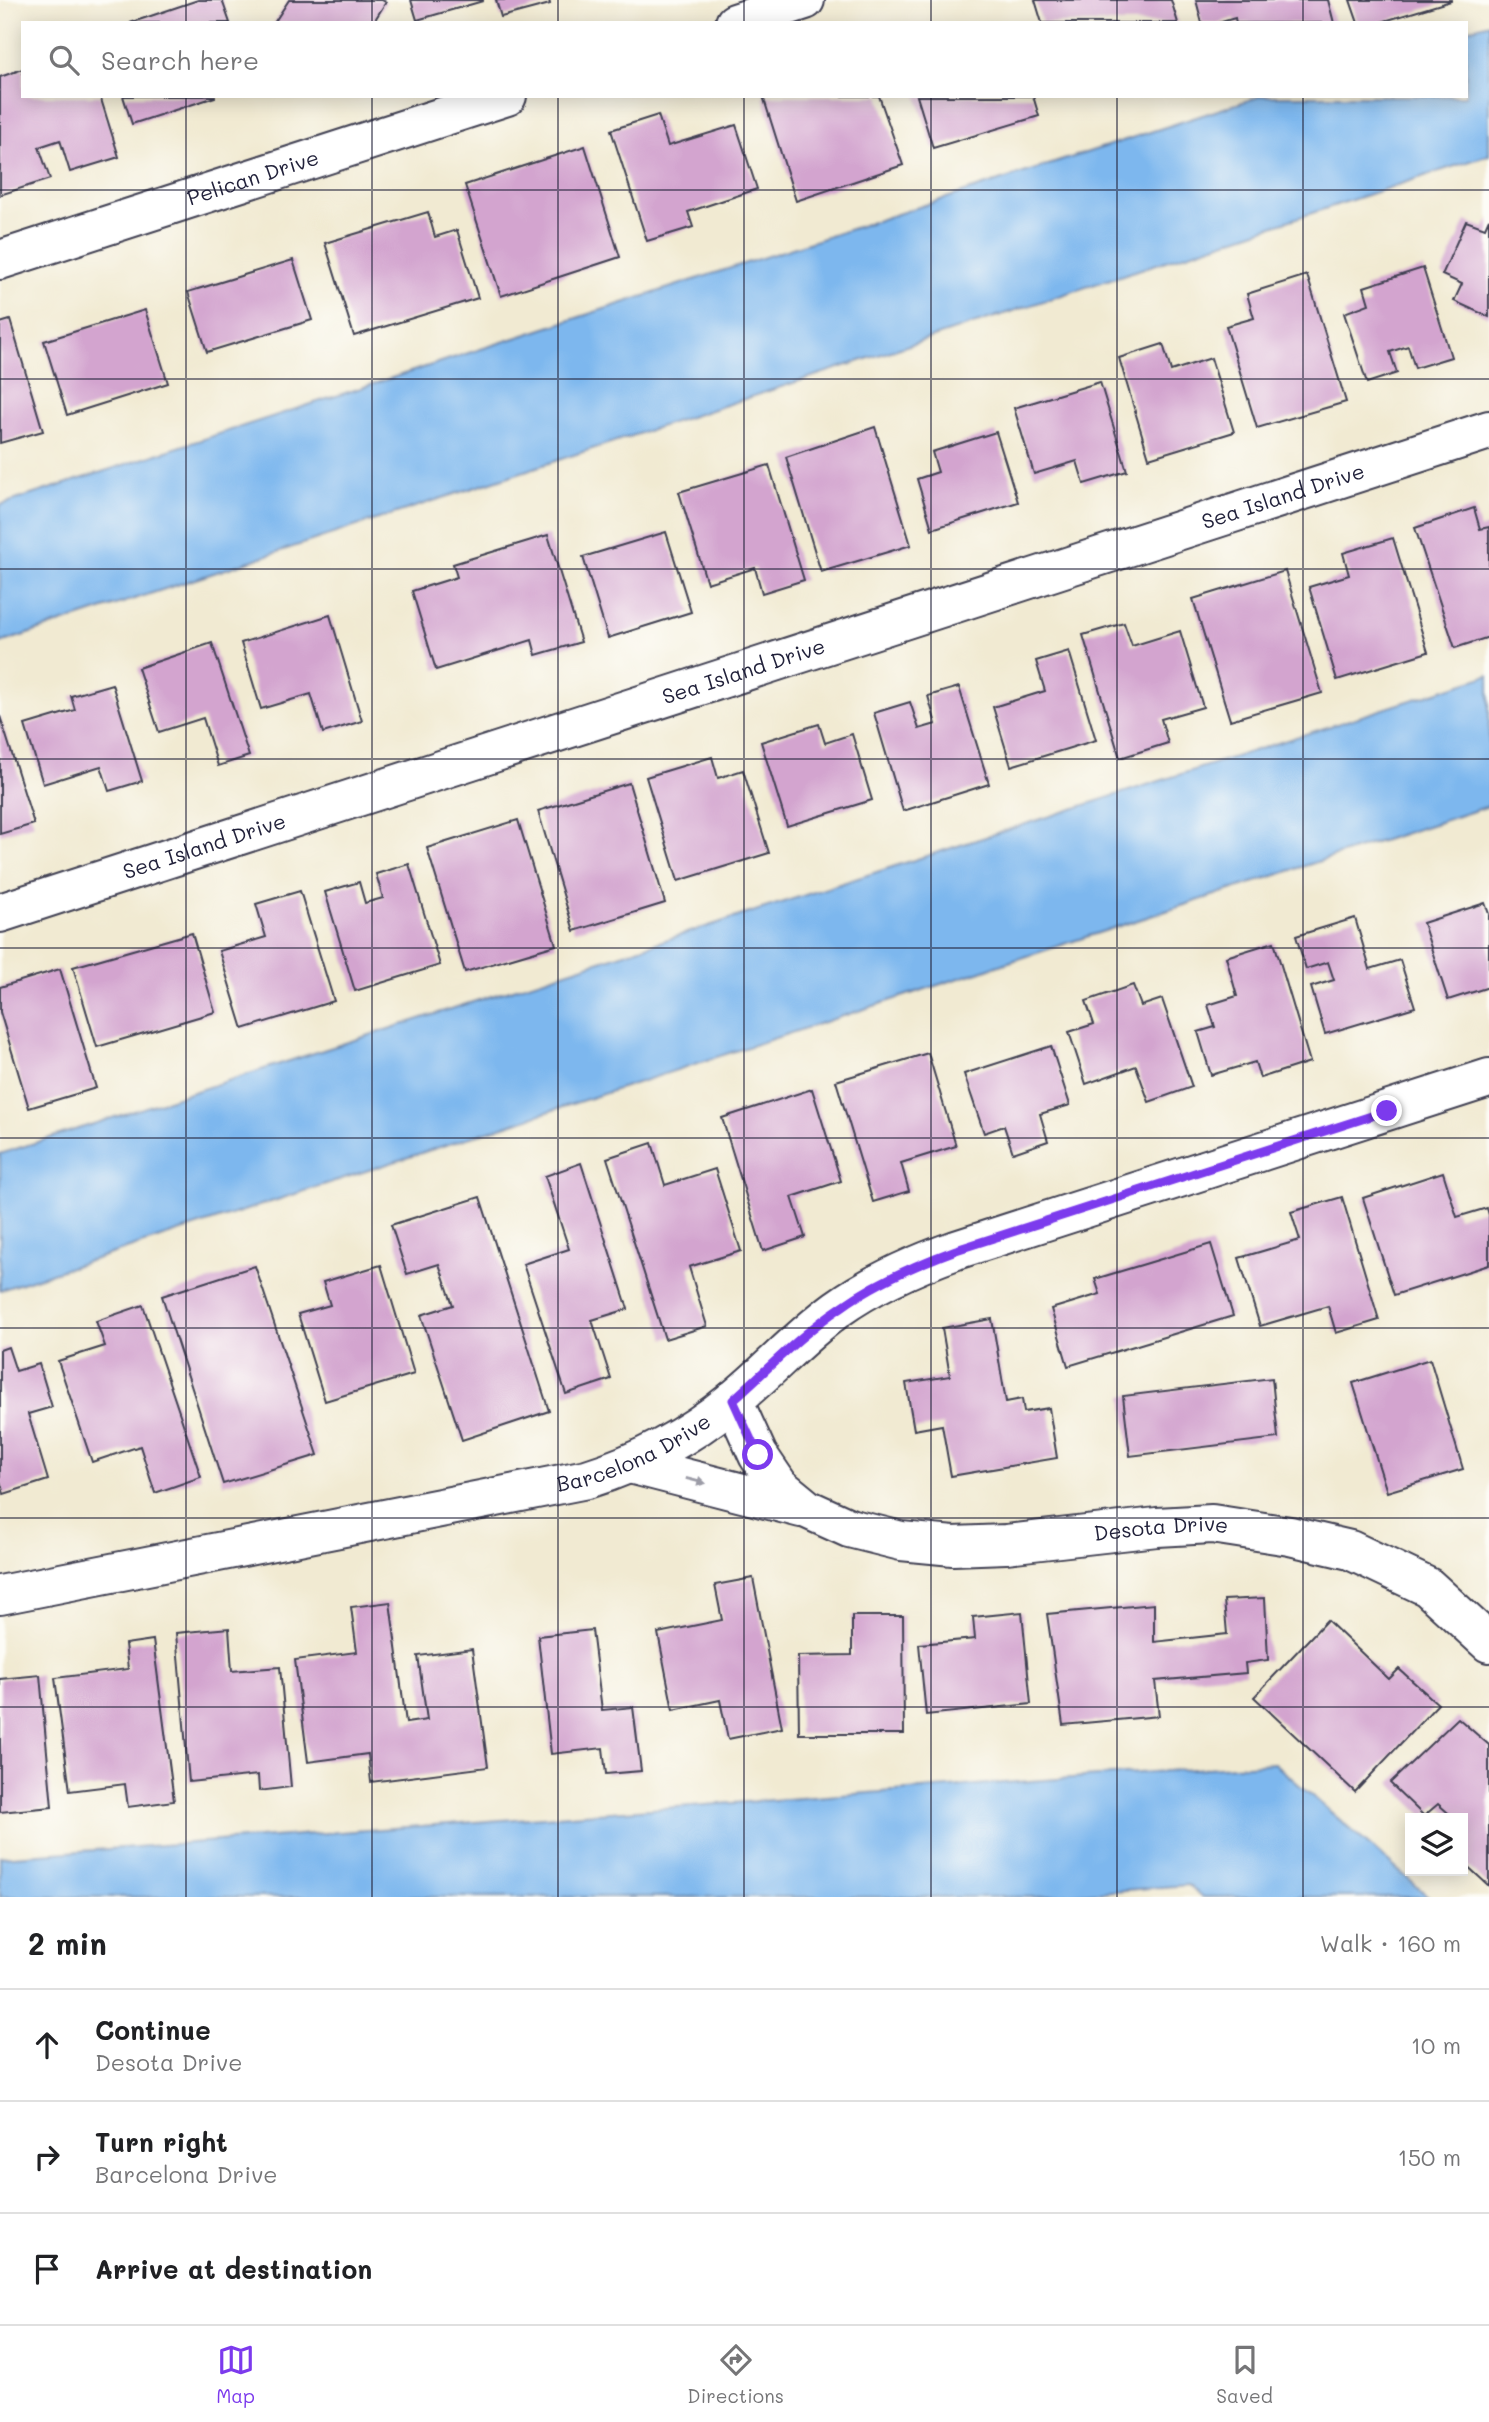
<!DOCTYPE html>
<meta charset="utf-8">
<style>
body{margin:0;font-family:Mali,sans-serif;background:#f6f6f6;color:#202124}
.controls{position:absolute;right:21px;bottom:21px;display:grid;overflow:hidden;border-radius:0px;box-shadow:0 4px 18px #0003}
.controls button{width:63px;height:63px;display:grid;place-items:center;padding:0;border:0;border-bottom:2px solid #e0e0e0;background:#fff;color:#202124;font:35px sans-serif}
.stop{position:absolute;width:21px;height:21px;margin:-16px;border:5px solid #7c3aed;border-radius:50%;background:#fff}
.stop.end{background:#7c3aed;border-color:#fff;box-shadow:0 2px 7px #0008}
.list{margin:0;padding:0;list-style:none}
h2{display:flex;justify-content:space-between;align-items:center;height:91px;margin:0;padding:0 28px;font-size:30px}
h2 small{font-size:23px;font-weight:400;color:#757577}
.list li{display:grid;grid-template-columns:46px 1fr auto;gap:21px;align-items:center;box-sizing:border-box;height:112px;padding:0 28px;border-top:2px solid #e0e0e0}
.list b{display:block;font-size:26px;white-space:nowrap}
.list p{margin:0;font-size:23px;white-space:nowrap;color:#757577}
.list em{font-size:23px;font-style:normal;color:#757577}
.icon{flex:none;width:38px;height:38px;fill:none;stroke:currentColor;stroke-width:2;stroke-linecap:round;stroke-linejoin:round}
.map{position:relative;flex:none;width:1489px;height:1897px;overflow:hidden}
.search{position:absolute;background:#fff;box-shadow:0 4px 18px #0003;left:21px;right:21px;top:21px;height:77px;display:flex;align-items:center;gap:18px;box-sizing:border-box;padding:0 24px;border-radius:0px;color:#757577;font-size:26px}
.sheet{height:427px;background:#fff}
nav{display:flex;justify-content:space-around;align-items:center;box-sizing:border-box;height:98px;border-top:2px solid #e0e0e0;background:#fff;font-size:19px;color:#757577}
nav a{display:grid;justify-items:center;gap:4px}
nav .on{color:#7c3aed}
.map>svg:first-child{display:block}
.water{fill:#7db7ee;stroke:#506c94;stroke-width:2}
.building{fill:#d3a4cf}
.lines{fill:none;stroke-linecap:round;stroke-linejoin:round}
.minor-casing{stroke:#414052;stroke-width:42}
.minor{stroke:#fff;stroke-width:38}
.oneway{fill:#9c9ca7}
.route{stroke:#7c3aed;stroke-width:9}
.grid{fill:none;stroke:#22223b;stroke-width:2;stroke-opacity:0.55}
.labels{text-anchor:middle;stroke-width:5;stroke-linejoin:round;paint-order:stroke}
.street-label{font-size:21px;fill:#22223b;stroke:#fdfcf7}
</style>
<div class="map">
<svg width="1489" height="1897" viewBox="0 0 1489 1897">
<rect width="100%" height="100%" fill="#fdfcf7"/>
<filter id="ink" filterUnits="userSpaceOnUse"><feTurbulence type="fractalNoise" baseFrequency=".0143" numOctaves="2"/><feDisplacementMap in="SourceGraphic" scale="14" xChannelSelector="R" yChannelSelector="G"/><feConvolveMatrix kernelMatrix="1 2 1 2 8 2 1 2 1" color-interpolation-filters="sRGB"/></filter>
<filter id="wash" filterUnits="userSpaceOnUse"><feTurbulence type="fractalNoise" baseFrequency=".00686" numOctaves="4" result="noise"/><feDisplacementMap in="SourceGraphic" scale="28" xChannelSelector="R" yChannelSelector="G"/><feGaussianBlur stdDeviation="1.57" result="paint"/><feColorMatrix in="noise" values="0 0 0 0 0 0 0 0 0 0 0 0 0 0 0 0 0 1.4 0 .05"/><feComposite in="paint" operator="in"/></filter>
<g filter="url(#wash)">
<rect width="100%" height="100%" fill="#f1ead2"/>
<g class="water">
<polygon points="1489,23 1489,155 0,643 0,505 1261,96 1466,96 1466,30"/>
<polygon points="1489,675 1489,806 0,1290 0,1154"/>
<polygon points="1274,1763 1429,1897 1203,1897 1188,1885 1037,1897 0,1897 0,1857"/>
</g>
<g id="blocks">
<g class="building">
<polygon points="198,0 222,0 230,23 130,23"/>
<polygon points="289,0 382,0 386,2 373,23 274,23"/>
<polygon points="411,0 483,0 483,1 417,20"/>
<polygon points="496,0 549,0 550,4 501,17"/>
<polygon points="1035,0 1171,0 1178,23 1042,23"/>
<polygon points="1196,0 1328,0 1334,23 1236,23 1235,18 1218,23 1202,23"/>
<polygon points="1350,0 1451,0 1451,1 1378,23 1358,23"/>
<polygon points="23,69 23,96 100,96 119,157 70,172 60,140 39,147 50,179 0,195 0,77"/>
<polygon points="123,96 215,96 215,97 132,124"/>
<polygon points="763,96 879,96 903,165 796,201"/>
<polygon points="917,96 1033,96 1039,116 933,148"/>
<polygon points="658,115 668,146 736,125 757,189 688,212 693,227 647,241 611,130"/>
<polygon points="585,146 620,257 501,296 465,185"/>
<polygon points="428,212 435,237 457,230 478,298 354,336 325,243"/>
<polygon points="1489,219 1489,317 1454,301 1462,284 1442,275 1466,221 1485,228"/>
<polygon points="293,260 312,320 207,352 188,292"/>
<polygon points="1423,268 1451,357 1415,368 1408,346 1390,352 1397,373 1367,383 1344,313 1369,304 1364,287"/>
<polygon points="1307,275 1346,402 1257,428 1226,326 1254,318 1247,294"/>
<polygon points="145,310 168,383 67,415 44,341"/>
<polygon points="10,320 43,431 0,443 0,323"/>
<polygon points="1163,344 1171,371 1211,358 1234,432 1149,458 1119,358"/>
<polygon points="1100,382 1127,471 1084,484 1077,461 1034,474 1014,408"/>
<polygon points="875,427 911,545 821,572 786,457"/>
<polygon points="996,432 1018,502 932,529 917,479 938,472 932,452"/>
<polygon points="769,465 804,580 762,593 755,568 707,583 679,492"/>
<polygon points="1474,508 1480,529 1489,527 1489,637 1455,648 1415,528"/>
<polygon points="666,532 691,612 608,638 583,557"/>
<polygon points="548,535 581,642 536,655 532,640 436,670 412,591 457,577 453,564"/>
<polygon points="1393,538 1428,652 1337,680 1309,587 1349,575 1343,553"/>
<polygon points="1285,571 1322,693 1230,720 1193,599"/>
<polygon points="330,615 362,721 323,733 311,694 261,709 241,643"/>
<polygon points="1124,623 1132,646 1180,631 1203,707 1161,719 1168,743 1120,758 1083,635"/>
<polygon points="212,643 249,756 218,766 203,718 159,732 138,668"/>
<polygon points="1069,651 1096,740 1011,766 993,707 1045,691 1036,661"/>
<polygon points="112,684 142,781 109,791 101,766 43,784 25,725 75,710 71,696"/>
<polygon points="959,687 989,784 903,811 874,713 910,702 919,729 936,724 928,696"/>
<polygon points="0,716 34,824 0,834"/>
<polygon points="819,724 825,743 852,734 872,800 787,826 761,742"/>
<polygon points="712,757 718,778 743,770 769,853 678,881 646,777"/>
<polygon points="629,783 665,903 574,931 538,811"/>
<polygon points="518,820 556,945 465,972 427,848"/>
<polygon points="409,864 440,965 355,991 325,892 359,882 365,903 383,898 376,874"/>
<polygon points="300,891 334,1001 243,1029 219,951 266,937 256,904"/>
<polygon points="1485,903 1489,914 1489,987 1448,1000 1423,923"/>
<polygon points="1355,918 1370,969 1400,960 1415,1007 1325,1034 1311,987 1334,980 1328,962 1306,969 1296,936"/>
<polygon points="192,933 215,1012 97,1047 73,967"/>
<polygon points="1274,942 1310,1062 1260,1078 1255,1062 1211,1075 1198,1032 1215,1027 1208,1005 1237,996 1226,957"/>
<polygon points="60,969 96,1088 29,1108 0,1012 0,987"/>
<polygon points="1133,985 1141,1006 1162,999 1192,1087 1149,1102 1136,1066 1086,1084 1069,1032 1094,1024 1086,1001"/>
<polygon points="1051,1046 1070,1105 1040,1114 1048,1141 1013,1153 1004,1126 984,1133 964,1074"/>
<polygon points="928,1053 956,1146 901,1163 909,1191 873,1202 836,1081"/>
<polygon points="812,1089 841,1181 792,1197 805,1237 763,1251 722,1118"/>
<polygon points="652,1143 665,1185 715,1169 741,1251 689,1267 707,1326 665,1339 607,1158"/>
<polygon points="581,1163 628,1309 592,1320 611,1379 566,1394 523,1264 569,1249 545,1176"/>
<polygon points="1443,1172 1457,1217 1487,1208 1489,1215 1489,1265 1394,1295 1363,1198"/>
<polygon points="480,1197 549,1411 462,1440 421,1315 453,1305 439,1264 407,1274 391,1225"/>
<polygon points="1342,1197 1379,1320 1336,1333 1328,1306 1260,1326 1239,1258 1300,1240 1291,1212"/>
<polygon points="1211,1244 1233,1316 1068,1366 1051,1309 1100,1294 1095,1279"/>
<polygon points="381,1265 414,1374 325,1401 298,1314 330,1305 323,1282"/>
<polygon points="255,1266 318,1455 223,1484 162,1296"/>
<polygon points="143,1305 201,1477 155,1493 140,1446 92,1462 58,1361 105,1346 96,1321"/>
<polygon points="992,1319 1006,1402 1022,1399 1024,1412 1049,1408 1057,1458 951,1476 942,1425 914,1430 906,1383 950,1376 942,1328"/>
<polygon points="8,1347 16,1371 39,1364 52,1407 28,1414 48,1480 4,1494 0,1481 0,1350"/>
<polygon points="1430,1359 1463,1469 1387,1492 1353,1383"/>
<polygon points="1272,1378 1278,1438 1130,1456 1123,1396"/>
<polygon points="753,1578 782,1728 728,1739 720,1700 673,1710 658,1633 722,1620 715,1585"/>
<polygon points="1265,1598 1268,1660 1245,1663 1246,1673 1155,1681 1159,1716 1063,1725 1047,1614 1154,1604 1154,1642 1227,1634 1224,1600"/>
<polygon points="390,1602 406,1723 427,1720 418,1656 472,1649 488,1767 371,1782 368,1754 308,1762 295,1660 357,1652 351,1607"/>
<polygon points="1022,1612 1031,1704 926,1715 919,1644 975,1639 973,1617"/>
<polygon points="852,1616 903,1616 904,1734 799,1734 798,1656 852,1655"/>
<polygon points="1327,1620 1389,1679 1399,1669 1438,1704 1355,1792 1254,1697"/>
<polygon points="229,1628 232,1671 280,1667 291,1787 259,1791 258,1775 189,1782 176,1633"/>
<polygon points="592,1630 602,1710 633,1707 641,1771 606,1774 603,1748 551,1754 538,1636"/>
<polygon points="153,1640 174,1801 128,1807 125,1784 70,1791 55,1678 128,1669 125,1644"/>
<polygon points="40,1675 52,1807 0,1812 0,1679"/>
<polygon points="1458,1718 1489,1745 1489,1886 1463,1862 1463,1818 1454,1818 1438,1804 1424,1816 1390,1783"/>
</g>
</g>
</g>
<g filter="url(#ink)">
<use href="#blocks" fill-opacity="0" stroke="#414052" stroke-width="2"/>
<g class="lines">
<g class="minor-casing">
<g id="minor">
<polyline points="735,23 805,0"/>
<path id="s1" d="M 0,260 L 507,96"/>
<path id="s2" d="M 0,913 L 1489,430"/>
<path id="s3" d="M 733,1400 L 758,1455 L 779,1486 L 807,1509 L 849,1528 L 901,1541 L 953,1546 L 1006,1544 L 1157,1527 L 1212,1524 L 1290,1536 L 1350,1550 L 1428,1587 L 1489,1643"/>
<polyline points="630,1464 801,1508"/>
<path id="s4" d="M 0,1595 L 587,1479 C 642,1462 688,1437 732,1401 C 768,1372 799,1337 837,1309 C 873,1283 914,1265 956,1250 L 1489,1078"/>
</g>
</g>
<use href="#minor" class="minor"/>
</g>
<defs><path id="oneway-solid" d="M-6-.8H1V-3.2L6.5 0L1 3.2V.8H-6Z" transform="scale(1.75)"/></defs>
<use class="oneway" href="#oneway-solid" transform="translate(696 1481) rotate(14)"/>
</g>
<g class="lines" filter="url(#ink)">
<path class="route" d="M 758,1455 L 733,1400 C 768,1369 801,1334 840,1308 C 876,1282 915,1265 956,1250 L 1387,1111"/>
</g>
<path class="grid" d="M 186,0 L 186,23M 372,0 L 372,23M 558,0 L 558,23M 744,0 L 744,23M 931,0 L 931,23M 1117,0 L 1117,23M 1303,0 L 1303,23M 186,96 L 186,1897M 372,96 L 372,1897M 558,96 L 558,1897M 744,96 L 744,1897M 931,96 L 931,1897M 1117,96 L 1117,1897M 1303,96 L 1303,1897M 0,190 L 1489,190M 0,379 L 1489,379M 0,569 L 1489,569M 0,759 L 1489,759M 0,948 L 1489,948M 0,1138 L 1489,1138M 0,1328 L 1489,1328M 0,1518 L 1489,1518M 0,1707 L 1489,1707"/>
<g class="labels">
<g class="street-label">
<text dy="7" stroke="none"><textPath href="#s1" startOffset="266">Pelican Drive</textPath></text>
<text dy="7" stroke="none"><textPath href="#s2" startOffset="1349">Sea Island Drive</textPath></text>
<text dy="7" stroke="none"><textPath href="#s2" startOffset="782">Sea Island Drive</textPath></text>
<text dy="7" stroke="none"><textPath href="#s2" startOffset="215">Sea Island Drive</textPath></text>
<text dy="7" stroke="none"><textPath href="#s4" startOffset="651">Barcelona Drive</textPath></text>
<text dy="7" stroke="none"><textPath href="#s3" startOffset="495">Desota Drive</textPath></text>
</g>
</g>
</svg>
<div class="controls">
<button><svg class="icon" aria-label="layers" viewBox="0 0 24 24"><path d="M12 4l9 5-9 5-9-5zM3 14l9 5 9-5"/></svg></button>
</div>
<div class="stop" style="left:758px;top:1455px"></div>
<div class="stop end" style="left:1387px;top:1111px"></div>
<div class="search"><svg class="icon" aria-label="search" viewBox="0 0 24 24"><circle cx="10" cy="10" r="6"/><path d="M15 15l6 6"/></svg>Search here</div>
</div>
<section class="sheet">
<h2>2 min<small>Walk · 160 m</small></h2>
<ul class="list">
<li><svg class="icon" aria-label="ahead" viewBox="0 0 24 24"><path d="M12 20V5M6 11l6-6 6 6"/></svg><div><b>Continue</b><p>Desota Drive</p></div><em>10 m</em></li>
<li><svg class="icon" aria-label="right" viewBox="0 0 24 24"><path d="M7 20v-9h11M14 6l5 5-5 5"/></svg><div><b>Turn right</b><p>Barcelona Drive</p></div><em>150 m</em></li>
<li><svg class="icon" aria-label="arrive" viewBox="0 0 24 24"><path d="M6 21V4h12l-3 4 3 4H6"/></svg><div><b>Arrive at destination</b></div></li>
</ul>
</section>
<nav>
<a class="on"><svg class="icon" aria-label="map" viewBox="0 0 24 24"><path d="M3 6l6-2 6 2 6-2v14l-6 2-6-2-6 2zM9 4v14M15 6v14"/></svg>Map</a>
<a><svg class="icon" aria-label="directions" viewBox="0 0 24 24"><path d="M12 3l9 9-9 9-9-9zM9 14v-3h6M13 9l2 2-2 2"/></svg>Directions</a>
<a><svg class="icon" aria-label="saved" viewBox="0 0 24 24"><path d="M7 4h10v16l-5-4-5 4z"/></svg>Saved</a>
</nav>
